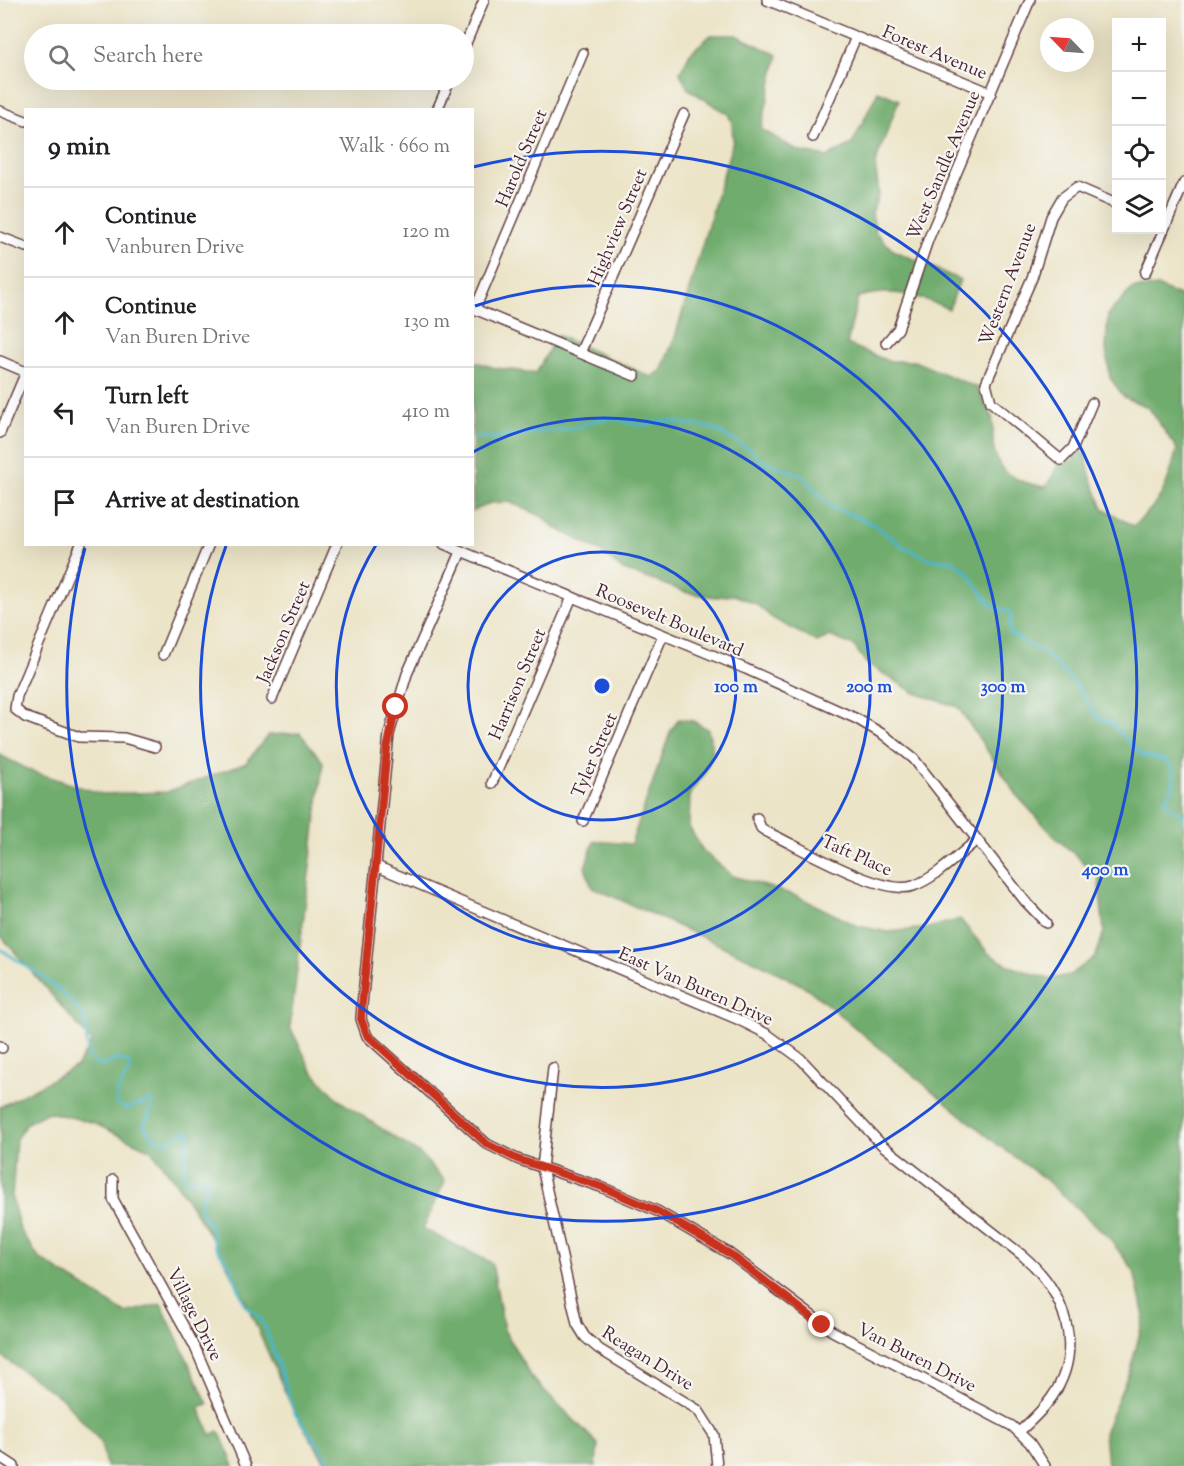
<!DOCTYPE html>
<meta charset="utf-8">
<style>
body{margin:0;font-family:"Sorts Mill Goudy",serif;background:#f2f2f2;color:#202124}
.controls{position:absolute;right:18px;top:18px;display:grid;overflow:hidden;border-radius:0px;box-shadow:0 6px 24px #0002}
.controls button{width:54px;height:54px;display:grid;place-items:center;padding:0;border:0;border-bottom:2px solid #e0e0e0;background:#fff;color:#202124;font:30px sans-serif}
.compass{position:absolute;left:1040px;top:18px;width:54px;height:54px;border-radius:50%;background:#fff;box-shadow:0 6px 24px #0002;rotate:295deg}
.stop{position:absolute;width:18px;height:18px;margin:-14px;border:4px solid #c8321e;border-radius:50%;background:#fff}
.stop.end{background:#c8321e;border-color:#fff;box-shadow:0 2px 6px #0008}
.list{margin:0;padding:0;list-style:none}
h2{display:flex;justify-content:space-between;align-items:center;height:78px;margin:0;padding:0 24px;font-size:26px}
h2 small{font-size:20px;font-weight:400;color:#757577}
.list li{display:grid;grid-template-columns:39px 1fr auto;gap:18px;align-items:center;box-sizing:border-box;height:90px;padding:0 24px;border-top:2px solid #e0e0e0}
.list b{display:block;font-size:22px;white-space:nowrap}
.list p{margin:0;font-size:20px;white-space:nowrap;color:#757577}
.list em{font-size:20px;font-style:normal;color:#757577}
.icon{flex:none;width:33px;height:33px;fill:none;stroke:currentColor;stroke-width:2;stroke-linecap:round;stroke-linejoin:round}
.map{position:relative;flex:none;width:1184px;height:1466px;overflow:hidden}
.search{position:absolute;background:#fff;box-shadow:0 6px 24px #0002;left:24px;top:24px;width:450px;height:66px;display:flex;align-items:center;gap:15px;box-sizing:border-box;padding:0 21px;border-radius:33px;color:#757577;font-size:22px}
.panel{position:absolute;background:#fff;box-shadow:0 6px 24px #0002;left:24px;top:108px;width:450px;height:438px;border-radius:0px}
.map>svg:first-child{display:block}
.forest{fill:#6fac6d;stroke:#5c664c;stroke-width:1.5}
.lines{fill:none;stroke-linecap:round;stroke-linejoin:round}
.stream{stroke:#4bb5c9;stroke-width:3}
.minor-casing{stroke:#623d42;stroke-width:12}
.minor{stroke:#fff;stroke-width:9}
.route{stroke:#c8321e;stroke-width:8}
.ring{fill:none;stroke:#1d4ed8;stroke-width:3}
.labels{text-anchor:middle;stroke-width:4.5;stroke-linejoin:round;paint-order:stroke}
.street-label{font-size:18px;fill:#4a1f2b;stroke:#f6f6f2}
.centre{fill:#1d4ed8;stroke:#f6f6f2;stroke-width:3}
.ring-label{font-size:18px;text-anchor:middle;font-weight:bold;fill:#1d4ed8;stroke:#f6f6f2;stroke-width:4.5;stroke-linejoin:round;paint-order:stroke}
</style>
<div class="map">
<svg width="1184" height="1466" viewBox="0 0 1184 1466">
<rect width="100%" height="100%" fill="#f6f6f2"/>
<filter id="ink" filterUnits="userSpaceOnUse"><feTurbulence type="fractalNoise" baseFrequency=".0167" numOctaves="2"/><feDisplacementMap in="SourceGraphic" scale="12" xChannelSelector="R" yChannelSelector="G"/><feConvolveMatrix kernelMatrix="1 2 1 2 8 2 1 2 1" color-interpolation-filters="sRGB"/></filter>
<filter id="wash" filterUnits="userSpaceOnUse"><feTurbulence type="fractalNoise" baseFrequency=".008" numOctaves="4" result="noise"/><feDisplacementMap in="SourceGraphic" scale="24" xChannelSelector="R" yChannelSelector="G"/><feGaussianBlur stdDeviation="1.35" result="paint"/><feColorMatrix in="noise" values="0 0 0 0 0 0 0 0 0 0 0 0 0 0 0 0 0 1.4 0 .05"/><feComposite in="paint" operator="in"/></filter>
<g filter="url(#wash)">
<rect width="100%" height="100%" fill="#ece4c7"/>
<g class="forest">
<path d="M 711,35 L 736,35 L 778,55 L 761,129 L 798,151 L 827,157 L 852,144 L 878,91 L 899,100 L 875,164 L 879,193 L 872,213 L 876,233 L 893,250 L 960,280 L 949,309 C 916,295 893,288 858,297 L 847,344 L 888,361 L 914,361 L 978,388 C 981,402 989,408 992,416 C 994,427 992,439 994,449 C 998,476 1023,484 1046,487 L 1059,463 L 1066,464 L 1074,459 L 1078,450 L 1085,453 L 1090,475 L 1103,508 L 1133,526 C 1164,500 1166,488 1177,449 L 1149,408 L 1124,397 L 1110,378 L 1106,349 L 1108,314 L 1133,288 L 1159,287 L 1184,298 L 1184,1466 L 1107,1466 L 1104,1433 L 1131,1367 L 1144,1317 L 1134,1271 L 1109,1238 L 1045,1179 L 998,1145 L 807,988 L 759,963 L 592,887 L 585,867 L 594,841 L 631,844 L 671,730 L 679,719 L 693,721 L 708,729 L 713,751 L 704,775 L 690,793 L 689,827 L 703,851 L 733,876 L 797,896 L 858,926 L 888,932 L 928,928 L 960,919 L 989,954 L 1010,966 L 1049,979 L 1070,975 L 1096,956 L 1104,931 L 1098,875 L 1056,838 L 1019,798 L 958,707 L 915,693 L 866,663 L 854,646 L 830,636 L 817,642 L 772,618 L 756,604 L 734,595 L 716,597 L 688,593 L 621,569 L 602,552 L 556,528 L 541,516 L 509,502 L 490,503 L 473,511 L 472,361 L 496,368 L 536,373 L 557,335 L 651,377 L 661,371 L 675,337 L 733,141 L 732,123 L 728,114 L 688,89 L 680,73 L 690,53 Z"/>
<polygon points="300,733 323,762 290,1027 312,1071 340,1101 420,1154 445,1181 423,1229 492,1263 504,1330 532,1378 598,1444 596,1466 328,1466 294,1412 241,1291 214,1242 177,1184 151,1150 91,1122 48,1112 27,1123 16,1139 12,1198 20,1230 39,1258 125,1313 161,1304 208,1404 199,1407 211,1435 219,1431 234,1466 106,1466 101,1442 64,1400 0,1355 0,1107 77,1066 92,1042 0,935 0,755 31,771 102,794 167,792 246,763 268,735"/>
</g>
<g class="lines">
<g class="stream">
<polyline points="472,437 490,438 574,428 602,419 615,419 639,425 667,421 712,428 751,450 761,460 803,476 830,506 873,524 902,546 930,559 953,561 968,573 986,599 995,607 1008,611 1011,616 1009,633 1046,655 1074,682 1097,717 1111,723 1137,751 1144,756 1165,760 1172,767 1175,778 1172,789 1164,802 1182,815 1184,821"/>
<path d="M 0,949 C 27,966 64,989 83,1016 C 90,1026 81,1053 96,1064 C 103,1069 110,1062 117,1059 L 129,1063 L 130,1070 L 117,1092 L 117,1104 L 127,1109 L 151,1100 L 153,1103 L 144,1126 L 155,1139 L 169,1141 L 183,1132 L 190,1132 L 183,1176 L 189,1182 L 205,1178 L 208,1180 L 199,1210 L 210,1225 L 215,1246 L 230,1266 L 245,1305 L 260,1318 L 266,1329 L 294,1412 L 333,1466"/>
</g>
</g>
</g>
<g filter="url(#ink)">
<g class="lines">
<g class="minor-casing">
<g id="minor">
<polyline points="767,0 991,93"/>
<polyline points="464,48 484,0"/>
<polyline points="437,110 450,80"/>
<polyline points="0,111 26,121"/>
<polyline points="813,137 856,37"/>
<polyline points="0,237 26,247"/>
<polyline points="1145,273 1184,183"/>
<polyline points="472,308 635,376"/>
<polyline points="475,309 583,53"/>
<polyline points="886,343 898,329 928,240 1030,0"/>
<polyline points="580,353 684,114"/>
<polyline points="0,361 26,372"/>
<polyline points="1092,403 1073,448 1061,460 991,402 986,383 1032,278 1051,217 1062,198 1077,187 1116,204"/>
<polyline points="0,433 26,372"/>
<polyline points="81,544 17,696 15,709 25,717 79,737 124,738 155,747"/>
<polyline points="444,544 746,669 857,719 884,735 914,759 1025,901 1046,923"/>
<polyline points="461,552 407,674 389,734 362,1005 361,1019 367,1036 487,1144 517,1159 601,1187 657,1211 730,1254 832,1331 1012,1426 1030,1443 1045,1466"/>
<polyline points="163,655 209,544"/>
<polyline points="272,699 337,544"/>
<polyline points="492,783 572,597"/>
<path d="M 757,818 L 761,828 L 767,832 C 798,846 883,897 913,886 C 936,878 958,855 977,840"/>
<polyline points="583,821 663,635"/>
<path d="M 376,866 L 737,1019 L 767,1034 L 801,1059 L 882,1145 L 1022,1255 C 1064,1290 1086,1348 1052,1397 C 1043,1410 1031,1421 1020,1431"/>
<polyline points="0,1046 2,1048"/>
<polyline points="553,1068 542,1168 577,1324 585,1337 599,1349 698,1410 714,1435 717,1466"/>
<polyline points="113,1180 113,1199 194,1345 246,1466"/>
<polyline points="0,1457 14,1466"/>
</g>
</g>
<use href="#minor" class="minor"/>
</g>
</g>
<g class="lines" filter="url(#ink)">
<polyline class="route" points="396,707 387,749 362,1005 361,1019 367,1035 487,1144 517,1159 602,1187 657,1211 730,1254 822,1325"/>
</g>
<g class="ring">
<circle cx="602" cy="686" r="134"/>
<path d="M473 452A267 267 0 1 1 376 545"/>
<path d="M475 306A401 401 0 1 1 226 546"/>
<path d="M473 167A535 535 0 1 1 85 548"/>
</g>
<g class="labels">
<g class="street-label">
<text transform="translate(935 52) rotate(23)" y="6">Forest Avenue</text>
<text transform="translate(521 158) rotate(-67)" y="6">Harold Street</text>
<text transform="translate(943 165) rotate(-67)" y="6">West Sandle Avenue</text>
<text transform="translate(617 227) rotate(-67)" y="6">Highview Street</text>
<text transform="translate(1007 284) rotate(-69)" y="6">Western Avenue</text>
<text transform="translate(670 620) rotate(23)" y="6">Roosevelt Boulevard</text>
<text transform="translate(283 632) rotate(-67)" y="6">Jackson Street</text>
<text transform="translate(517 684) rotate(-67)" y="6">Harrison Street</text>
<text transform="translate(594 755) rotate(-67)" y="6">Tyler Street</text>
<text transform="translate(857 855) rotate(24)" y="6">Taft Place</text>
<text transform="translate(696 986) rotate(24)" y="6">East Van Buren Drive</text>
<text transform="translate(195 1314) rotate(63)" y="6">Village Drive</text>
<text transform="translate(917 1357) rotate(27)" y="6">Van Buren Drive</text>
<text transform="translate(648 1358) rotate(32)" y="6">Reagan Drive</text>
</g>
</g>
<circle cx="602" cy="686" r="9" class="centre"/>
<g class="ring-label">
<text x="736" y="692">100 m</text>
<text x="869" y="692">200 m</text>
<text x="1003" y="692">300 m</text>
<text x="1105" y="875">400 m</text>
</g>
</svg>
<div class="controls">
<button>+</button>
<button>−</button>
<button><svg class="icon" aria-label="locate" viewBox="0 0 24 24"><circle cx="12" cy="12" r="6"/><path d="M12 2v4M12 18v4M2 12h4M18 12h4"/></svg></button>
<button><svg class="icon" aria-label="layers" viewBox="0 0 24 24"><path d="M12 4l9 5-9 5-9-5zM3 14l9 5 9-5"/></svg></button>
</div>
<svg class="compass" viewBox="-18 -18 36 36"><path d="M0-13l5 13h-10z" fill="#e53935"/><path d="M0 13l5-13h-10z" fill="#757577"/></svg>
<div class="stop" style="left:396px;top:707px"></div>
<div class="stop end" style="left:822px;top:1325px"></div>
<div class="search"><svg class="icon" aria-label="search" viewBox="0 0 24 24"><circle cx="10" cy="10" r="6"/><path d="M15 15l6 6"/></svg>Search here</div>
<section class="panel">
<h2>9 min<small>Walk · 660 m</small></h2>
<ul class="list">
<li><svg class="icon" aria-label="ahead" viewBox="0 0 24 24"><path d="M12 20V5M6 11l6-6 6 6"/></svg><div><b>Continue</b><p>Vanburen Drive</p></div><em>120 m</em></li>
<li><svg class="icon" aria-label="ahead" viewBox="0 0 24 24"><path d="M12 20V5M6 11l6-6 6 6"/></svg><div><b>Continue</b><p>Van Buren Drive</p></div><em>130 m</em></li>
<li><svg class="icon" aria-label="left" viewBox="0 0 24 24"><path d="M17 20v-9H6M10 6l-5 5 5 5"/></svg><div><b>Turn left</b><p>Van Buren Drive</p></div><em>410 m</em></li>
<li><svg class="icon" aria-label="arrive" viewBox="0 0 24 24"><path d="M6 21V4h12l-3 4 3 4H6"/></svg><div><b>Arrive at destination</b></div></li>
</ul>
</section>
</div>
